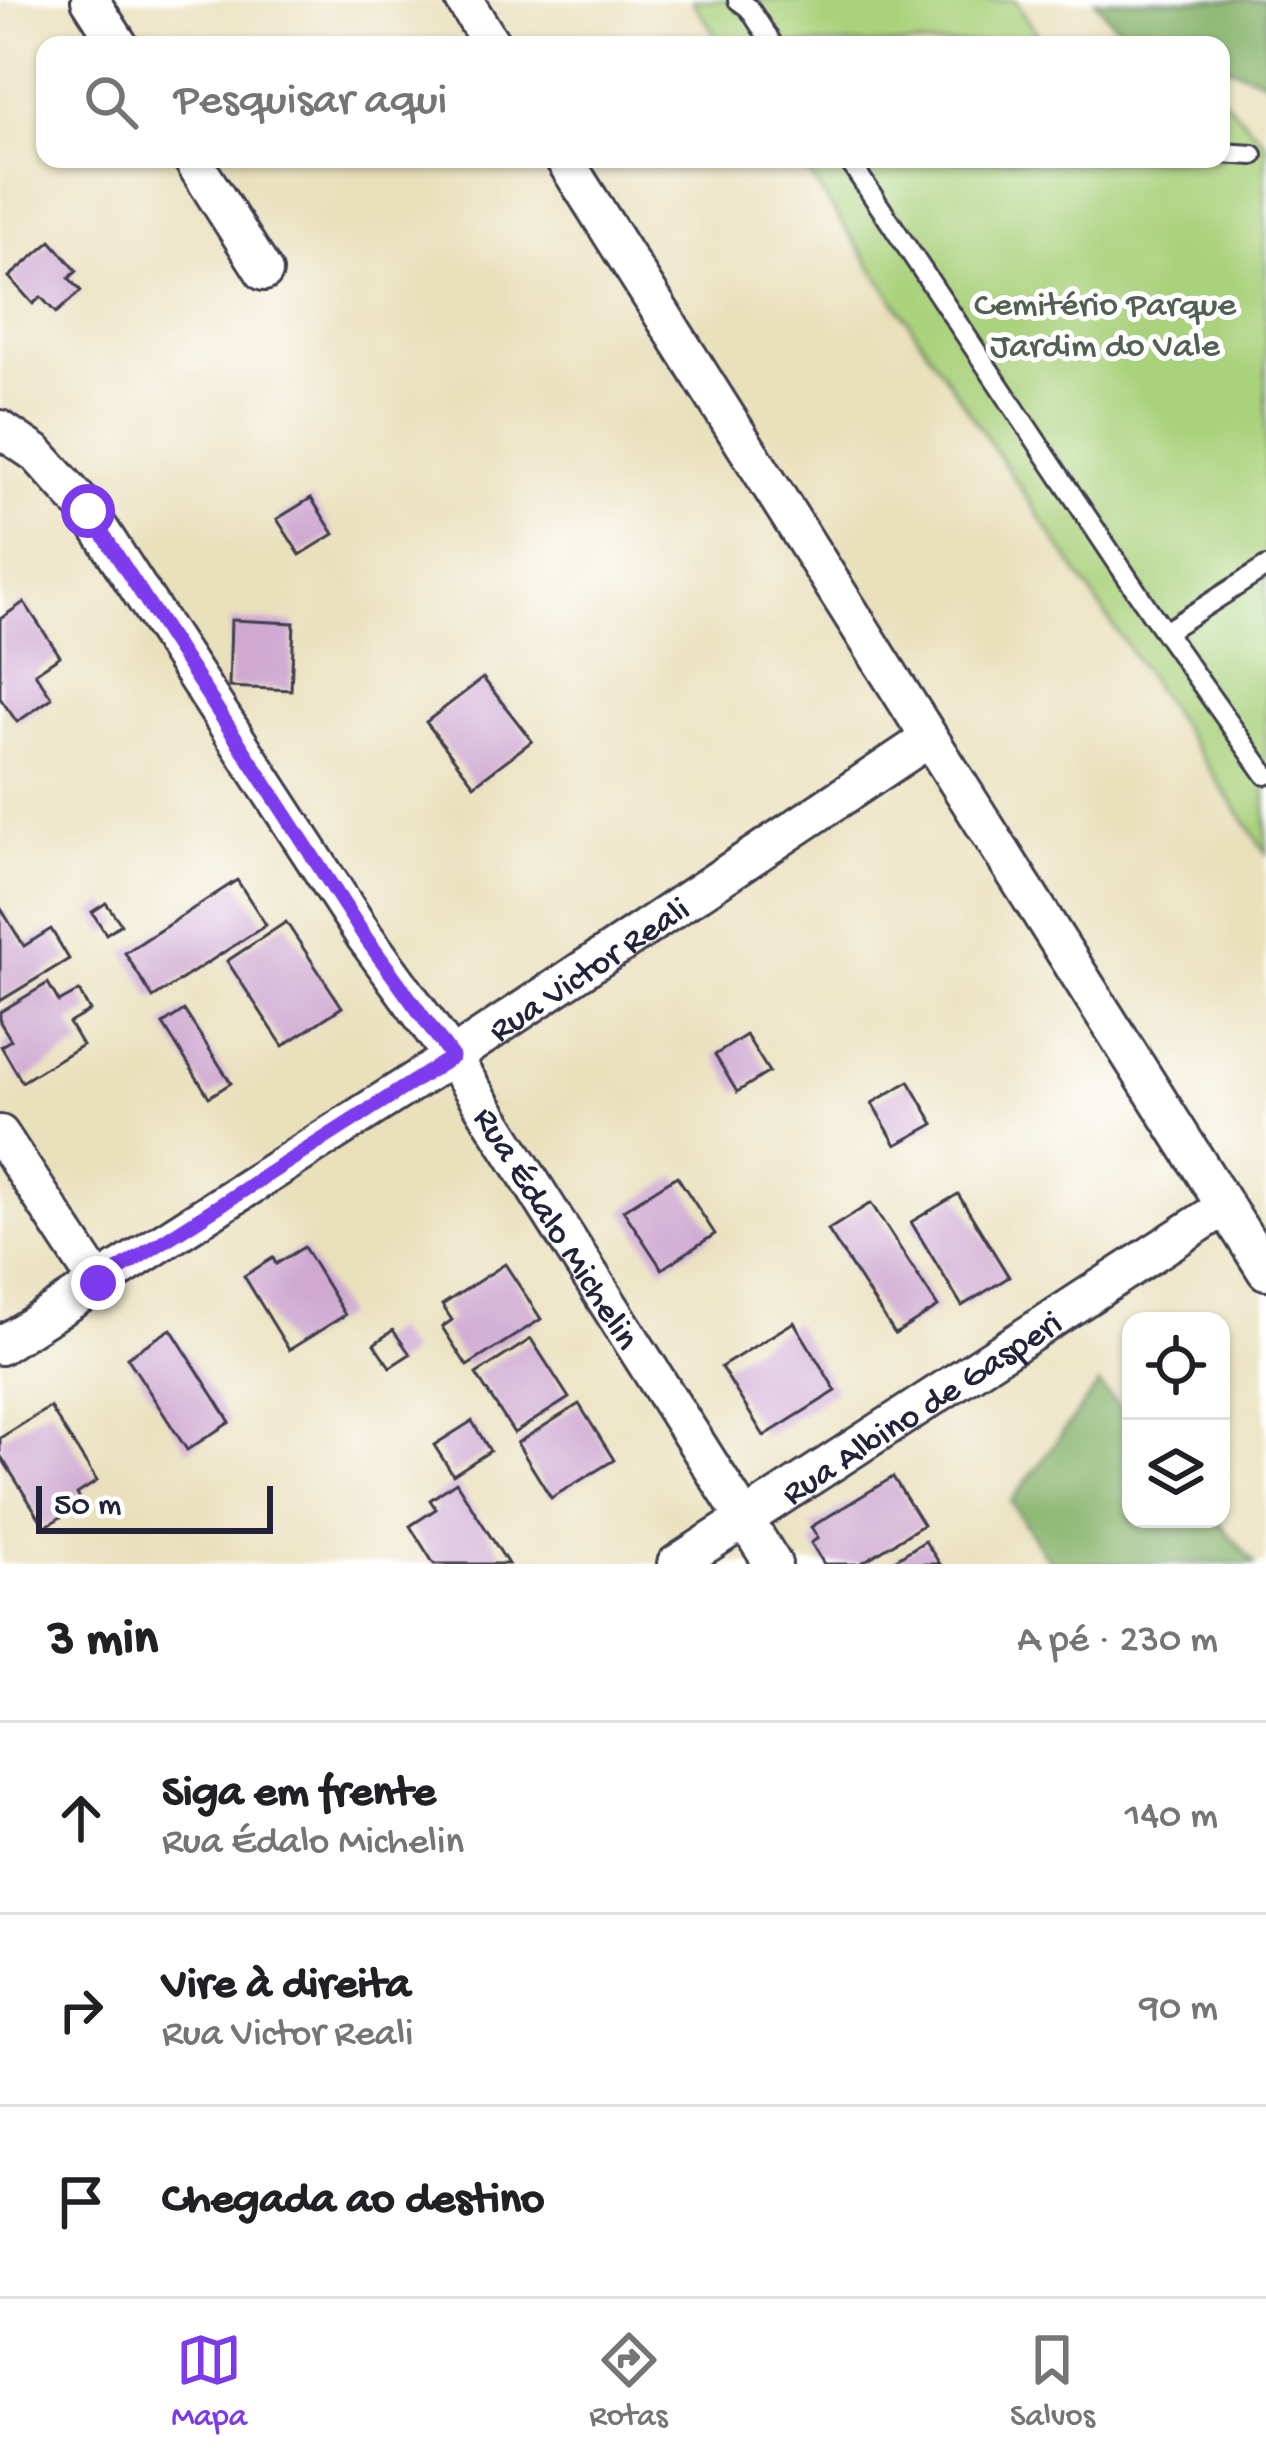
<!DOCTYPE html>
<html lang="pt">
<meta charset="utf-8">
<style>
body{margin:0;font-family:"Gochi Hand",sans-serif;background:#f2f2f2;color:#202124}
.controls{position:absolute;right:36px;bottom:36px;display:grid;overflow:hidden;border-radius:24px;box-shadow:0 3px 9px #0004}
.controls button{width:108px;height:108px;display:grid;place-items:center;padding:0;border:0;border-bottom:3px solid #e0e0e0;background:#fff;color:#202124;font:60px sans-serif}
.scale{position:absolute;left:36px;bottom:30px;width:237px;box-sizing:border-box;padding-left:12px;border:6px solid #22223b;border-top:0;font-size:33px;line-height:42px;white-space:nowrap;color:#22223b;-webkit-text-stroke:9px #fff;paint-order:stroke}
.stop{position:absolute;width:36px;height:36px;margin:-27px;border:9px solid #7c3aed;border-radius:50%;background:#fff}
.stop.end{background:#7c3aed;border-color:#fff;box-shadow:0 3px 12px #0008}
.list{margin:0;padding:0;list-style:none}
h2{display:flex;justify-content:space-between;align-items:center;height:156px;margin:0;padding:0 48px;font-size:51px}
h2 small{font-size:39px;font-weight:400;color:#757577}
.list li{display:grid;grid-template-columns:78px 1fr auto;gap:36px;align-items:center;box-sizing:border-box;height:192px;padding:0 48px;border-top:3px solid #e0e0e0}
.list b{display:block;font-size:45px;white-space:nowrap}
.list p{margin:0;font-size:39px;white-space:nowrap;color:#757577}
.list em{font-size:39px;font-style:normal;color:#757577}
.icon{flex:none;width:66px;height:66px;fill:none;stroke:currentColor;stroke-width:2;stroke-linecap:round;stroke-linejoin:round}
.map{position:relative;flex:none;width:1266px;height:1564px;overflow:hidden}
.search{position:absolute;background:#fff;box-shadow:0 3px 9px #0004;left:36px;right:36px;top:36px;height:132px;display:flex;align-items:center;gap:30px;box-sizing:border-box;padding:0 42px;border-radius:24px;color:#757577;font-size:45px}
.sheet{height:732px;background:#fff}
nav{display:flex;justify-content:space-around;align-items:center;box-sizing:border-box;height:168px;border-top:3px solid #e0e0e0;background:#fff;font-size:33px;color:#757577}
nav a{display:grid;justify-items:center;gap:6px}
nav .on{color:#7c3aed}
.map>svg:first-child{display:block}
.green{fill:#aad27d;stroke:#667a5c;stroke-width:3}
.forest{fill:#87b46c;stroke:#546b54;stroke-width:3}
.building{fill:#cfa9d2}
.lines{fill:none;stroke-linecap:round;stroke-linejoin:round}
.lane-casing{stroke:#403e4e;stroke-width:24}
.street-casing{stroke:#403e4e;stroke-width:42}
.lane{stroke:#fff;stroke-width:18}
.street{stroke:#fff;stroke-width:36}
.route{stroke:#7c3aed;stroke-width:15}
.labels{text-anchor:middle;stroke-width:10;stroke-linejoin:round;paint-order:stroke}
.park-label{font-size:36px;fill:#526052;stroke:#fff}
.street-label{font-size:36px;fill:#22223b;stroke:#fff}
</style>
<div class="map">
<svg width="1266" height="1564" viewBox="0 0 1266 1564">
<rect width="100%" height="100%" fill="#fff"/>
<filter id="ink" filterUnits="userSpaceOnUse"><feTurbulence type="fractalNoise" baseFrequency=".00833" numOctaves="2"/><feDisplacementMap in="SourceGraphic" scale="24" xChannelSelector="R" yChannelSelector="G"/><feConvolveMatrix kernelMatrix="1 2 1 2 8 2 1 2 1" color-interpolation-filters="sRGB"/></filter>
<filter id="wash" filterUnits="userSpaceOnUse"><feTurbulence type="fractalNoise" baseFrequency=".004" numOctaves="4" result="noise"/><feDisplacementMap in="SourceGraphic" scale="48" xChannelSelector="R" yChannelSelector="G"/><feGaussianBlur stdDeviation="2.7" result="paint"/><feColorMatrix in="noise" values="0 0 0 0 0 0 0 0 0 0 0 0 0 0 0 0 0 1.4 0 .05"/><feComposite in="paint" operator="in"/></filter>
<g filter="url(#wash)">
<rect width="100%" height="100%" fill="#e9e0bc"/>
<g class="green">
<polygon points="692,0 1015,0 1045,45 722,45"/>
<polygon points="1221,96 1266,143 1266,853 799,159 1221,159"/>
</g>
<g class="forest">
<polygon points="1095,0 1266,0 1266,81 1221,64 1221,45 1170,45 1114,24"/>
<polygon points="1099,1384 1131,1421 1131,1519 1216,1519 1255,1564 1051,1564 1011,1502"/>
</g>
<g id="blocks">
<g class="building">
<polygon points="51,241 77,271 69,278 81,291 56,313 41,297 33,304 9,277"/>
<polygon points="311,498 334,534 300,555 277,519"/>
<polygon points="24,602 60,656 35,673 52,698 17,722 0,698 0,619"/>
<polygon points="231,620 294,623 291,690 229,687"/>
<polygon points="483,678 532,741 474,785 426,722"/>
<polygon points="237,880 266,925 153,998 125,953"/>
<polygon points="106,903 121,924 106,934 92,912"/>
<polygon points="0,907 24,946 51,929 69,959 0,1001"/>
<polygon points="286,922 342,1007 283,1046 227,961"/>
<polygon points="48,983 59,1002 79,991 90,1011 69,1023 82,1045 22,1082 1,1046 11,1040 0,1022 0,1012"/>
<polygon points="184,1010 231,1083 209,1097 163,1024"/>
<polygon points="746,1035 769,1072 737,1092 715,1055"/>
<polygon points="909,1081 934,1124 896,1145 872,1103"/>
<polygon points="677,1176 715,1234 662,1269 623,1210"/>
<polygon points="958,1194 1009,1277 962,1306 911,1222"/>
<polygon points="871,1203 938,1307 895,1334 828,1230"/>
<polygon points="304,1247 345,1315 289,1350 244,1276 273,1258 276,1264"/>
<polygon points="505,1264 541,1319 467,1366 442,1327 452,1320 442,1305"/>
<polygon points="794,1322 836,1391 764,1436 721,1367"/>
<polygon points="171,1329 230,1422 187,1450 127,1357"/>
<polygon points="393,1330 410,1354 390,1367 374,1344"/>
<polygon points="531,1339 569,1398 514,1433 476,1374"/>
<polygon points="579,1404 614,1460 551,1498 517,1443"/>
<polygon points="50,1407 97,1481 77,1494 82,1504 45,1527 0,1455 0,1438"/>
<polygon points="472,1421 490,1451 453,1475 434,1445"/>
<polygon points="893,1477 923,1525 860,1564 824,1564 811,1543 818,1538 811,1527"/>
<polygon points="456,1482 508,1564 434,1564 410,1526 436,1509 430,1500"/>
<polygon points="925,1541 940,1564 888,1564"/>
</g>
</g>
</g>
<g filter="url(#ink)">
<use href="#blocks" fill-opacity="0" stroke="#403e4e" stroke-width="3"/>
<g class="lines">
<g class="lane-casing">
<g id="lane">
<polyline points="738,0 749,8 773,45"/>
<polyline points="1221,153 1253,155"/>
<polyline points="848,159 1151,613 1266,775"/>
<polyline points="1165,632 1266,567"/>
</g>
</g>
<g class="street-casing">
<g id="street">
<polyline points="90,0 119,45"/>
<polyline points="464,0 492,45"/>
<polyline points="192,159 264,272"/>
<polyline points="564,159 1266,1271"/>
<path id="s1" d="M 0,429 L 37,454 L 88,511 L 365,937 L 452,1057 L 773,1564"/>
<polyline points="0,1134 98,1283"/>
<path id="s2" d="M 0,1346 L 452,1057 L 927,740"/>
<path id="s3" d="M 676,1564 L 1223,1208"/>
</g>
</g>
<use href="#lane" class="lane"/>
<use href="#street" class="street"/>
</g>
</g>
<g class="lines" filter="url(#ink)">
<polyline class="route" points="88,511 365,937 452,1057 98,1283"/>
</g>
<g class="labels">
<g class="park-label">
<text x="1105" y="314">Cemitério Parque<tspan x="1105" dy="41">Jardim do Vale</tspan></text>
</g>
<g class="street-label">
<text dy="13" stroke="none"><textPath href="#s2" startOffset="699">Rua Victor Reali</textPath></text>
<text dy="13" stroke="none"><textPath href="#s1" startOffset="978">Rua Édalo Michelin</textPath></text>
<text dy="13" stroke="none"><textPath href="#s3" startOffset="291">Rua Albino de Gasperi</textPath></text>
</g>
</g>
</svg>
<div class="controls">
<button><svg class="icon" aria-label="locate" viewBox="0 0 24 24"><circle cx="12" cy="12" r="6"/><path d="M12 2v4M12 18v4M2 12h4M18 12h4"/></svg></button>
<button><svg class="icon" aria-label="layers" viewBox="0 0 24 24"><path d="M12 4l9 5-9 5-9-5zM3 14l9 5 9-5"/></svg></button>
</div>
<div class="scale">50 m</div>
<div class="stop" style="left:88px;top:511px"></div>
<div class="stop end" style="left:98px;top:1283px"></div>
<div class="search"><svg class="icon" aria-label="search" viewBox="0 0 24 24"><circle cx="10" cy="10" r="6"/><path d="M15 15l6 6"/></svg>Pesquisar aqui</div>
</div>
<section class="sheet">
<h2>3 min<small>A pé · 230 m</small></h2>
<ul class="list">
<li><svg class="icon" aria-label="ahead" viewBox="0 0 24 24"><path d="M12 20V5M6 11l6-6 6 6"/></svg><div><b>Siga em frente</b><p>Rua Édalo Michelin</p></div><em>140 m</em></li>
<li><svg class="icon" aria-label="right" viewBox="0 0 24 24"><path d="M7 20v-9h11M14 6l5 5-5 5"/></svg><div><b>Vire à direita</b><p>Rua Victor Reali</p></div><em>90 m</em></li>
<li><svg class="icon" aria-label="arrive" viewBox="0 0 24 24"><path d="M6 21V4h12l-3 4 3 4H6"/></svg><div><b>Chegada ao destino</b></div></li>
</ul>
</section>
<nav>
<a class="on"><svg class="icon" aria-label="map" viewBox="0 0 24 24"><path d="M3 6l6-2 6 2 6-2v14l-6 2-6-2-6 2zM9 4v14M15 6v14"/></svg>Mapa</a>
<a><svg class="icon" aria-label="directions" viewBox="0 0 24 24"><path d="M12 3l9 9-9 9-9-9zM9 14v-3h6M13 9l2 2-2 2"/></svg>Rotas</a>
<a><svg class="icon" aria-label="saved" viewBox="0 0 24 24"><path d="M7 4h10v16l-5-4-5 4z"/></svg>Salvos</a>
</nav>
